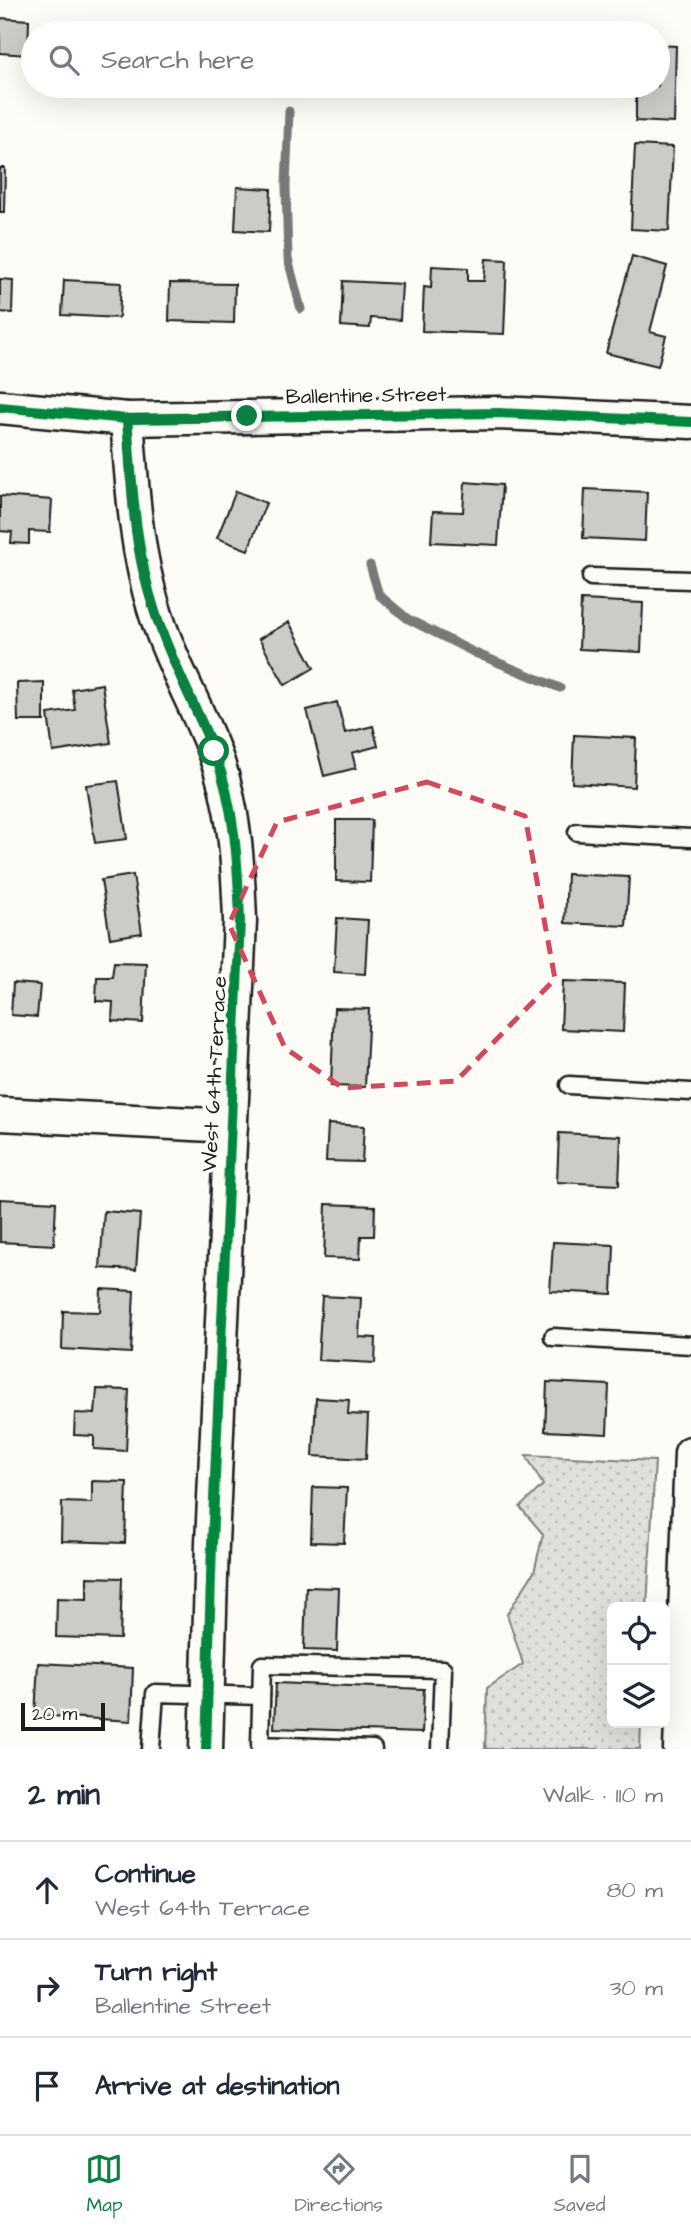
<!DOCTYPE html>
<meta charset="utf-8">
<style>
body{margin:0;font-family:"Architects Daughter",sans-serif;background:#f6f6f7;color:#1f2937}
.controls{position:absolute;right:21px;bottom:21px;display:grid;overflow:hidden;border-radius:10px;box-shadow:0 7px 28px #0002}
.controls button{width:63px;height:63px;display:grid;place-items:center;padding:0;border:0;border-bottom:2px solid #e0e1e3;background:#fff;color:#1f2937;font:35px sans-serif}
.scale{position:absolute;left:21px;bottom:18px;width:84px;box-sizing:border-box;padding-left:7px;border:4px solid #1c1c1c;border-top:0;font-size:19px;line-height:24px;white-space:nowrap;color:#1c1c1c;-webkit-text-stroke:5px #fdfcf7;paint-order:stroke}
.stop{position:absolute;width:21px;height:21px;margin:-16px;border:5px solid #0b8043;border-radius:50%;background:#fff}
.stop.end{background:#0b8043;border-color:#fff;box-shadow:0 2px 7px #0008}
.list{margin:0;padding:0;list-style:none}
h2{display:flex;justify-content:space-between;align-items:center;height:91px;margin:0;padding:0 28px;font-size:30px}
h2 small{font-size:23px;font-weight:400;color:#747a83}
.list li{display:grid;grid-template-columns:46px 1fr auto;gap:21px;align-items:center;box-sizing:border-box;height:98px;padding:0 28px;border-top:2px solid #e0e1e3}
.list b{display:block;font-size:26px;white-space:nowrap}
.list p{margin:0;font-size:23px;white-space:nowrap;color:#747a83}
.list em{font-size:23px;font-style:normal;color:#747a83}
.icon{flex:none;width:38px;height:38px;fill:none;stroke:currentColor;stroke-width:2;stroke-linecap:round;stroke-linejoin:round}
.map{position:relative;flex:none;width:691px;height:1749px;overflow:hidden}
.search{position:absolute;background:#fff;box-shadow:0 7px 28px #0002;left:21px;right:21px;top:21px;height:77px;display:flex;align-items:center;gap:18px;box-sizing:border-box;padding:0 24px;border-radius:38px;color:#747a83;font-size:26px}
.sheet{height:385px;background:#fff}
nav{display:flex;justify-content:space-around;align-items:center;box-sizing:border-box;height:98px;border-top:2px solid #e0e1e3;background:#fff;font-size:19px;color:#747a83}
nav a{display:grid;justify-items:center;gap:4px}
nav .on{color:#0b8043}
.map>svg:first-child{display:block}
.grass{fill:url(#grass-dots);stroke:#7e7e7c;stroke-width:2}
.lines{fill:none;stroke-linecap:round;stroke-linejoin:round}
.stream{stroke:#797876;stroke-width:9}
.building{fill:#cccbc8;stroke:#1c1c1c;stroke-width:2}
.service-casing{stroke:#1c1c1c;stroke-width:21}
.minor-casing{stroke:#1c1c1c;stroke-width:37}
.service{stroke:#fdfcf7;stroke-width:16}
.minor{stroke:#fdfcf7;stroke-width:32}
.cycleway-casing{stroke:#fdfcf7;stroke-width:15}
.cycleway{stroke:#00873e;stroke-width:10}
.route{stroke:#0b8043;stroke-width:9}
.marked{fill:none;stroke:#d1495b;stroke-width:5;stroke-dasharray:14 9;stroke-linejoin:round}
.labels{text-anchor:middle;stroke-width:7;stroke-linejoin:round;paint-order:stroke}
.street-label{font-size:21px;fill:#1c1c1c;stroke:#fdfcf7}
</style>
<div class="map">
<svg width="691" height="1749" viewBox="0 0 691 1749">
<defs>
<pattern id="grass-dots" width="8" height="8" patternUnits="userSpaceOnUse" patternTransform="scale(1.75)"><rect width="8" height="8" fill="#e0dfdb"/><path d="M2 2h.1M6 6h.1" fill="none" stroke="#c0bfbb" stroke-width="1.8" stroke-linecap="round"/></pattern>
</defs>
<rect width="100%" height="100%" fill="#fdfcf7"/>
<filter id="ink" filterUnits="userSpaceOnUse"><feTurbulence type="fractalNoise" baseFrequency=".0143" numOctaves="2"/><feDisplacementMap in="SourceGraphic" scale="14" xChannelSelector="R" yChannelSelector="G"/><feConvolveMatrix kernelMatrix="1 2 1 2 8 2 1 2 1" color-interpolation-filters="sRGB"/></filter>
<g filter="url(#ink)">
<polygon class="grass" points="526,1455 655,1461 647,1607 612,1607 612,1723 641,1723 640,1749 485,1749 487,1688 523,1664 507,1614 534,1572 543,1534 520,1507 543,1485"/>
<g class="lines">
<g class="stream">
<polyline points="289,111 286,186 288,259 301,309"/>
<polyline points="370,565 379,595 408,619 475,653 560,688"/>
</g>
</g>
<g class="building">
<polygon points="0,18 29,20 28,55 0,53"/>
<polygon points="52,25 109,28 109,33 52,33"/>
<polygon points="210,28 270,32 270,33 209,33"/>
<polygon points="132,29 190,32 190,33 132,33"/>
<polygon points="658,45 676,46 674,123 636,121 636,96 626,96 627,86 658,86"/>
<polygon points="635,145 673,147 669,231 631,229"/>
<polygon points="0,168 5,168 4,212 0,212"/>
<polygon points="237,187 271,189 269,232 235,230"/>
<polygon points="632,256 667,266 650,332 666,336 658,366 606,353"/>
<polygon points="486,259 507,260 504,334 422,331 424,287 431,288 432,266 468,268 468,281 484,281"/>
<polygon points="0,279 13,280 12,313 0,312"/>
<polygon points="64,280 121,283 119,318 62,315"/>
<polygon points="343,281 402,284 400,320 371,318 370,328 341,326"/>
<polygon points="170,283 235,284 234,323 169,321"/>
<polygon points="465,482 502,485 498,545 431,542 433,511 463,512"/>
<polygon points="585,489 647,492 645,541 583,538"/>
<polygon points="236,491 266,503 248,550 217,538"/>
<polygon points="0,496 52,500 50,532 29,531 29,544 11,543 12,532 0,531"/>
<polygon points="581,600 643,603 641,652 579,649"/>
<polygon points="289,622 314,668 285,685 259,639"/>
<polygon points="44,682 44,721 18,721 17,683"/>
<polygon points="102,684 111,743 53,752 48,714 75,710 72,689"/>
<polygon points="337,702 345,733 373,726 378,746 352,753 356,768 324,776 307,710"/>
<polygon points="574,735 636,738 634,787 572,783"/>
<polygon points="118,781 127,839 95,843 86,785"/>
<polygon points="336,820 372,820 370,882 336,881"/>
<polygon points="567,874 629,877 626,926 565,923"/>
<polygon points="133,875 142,933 110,938 101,880"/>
<polygon points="337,918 368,920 365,974 334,972"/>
<polygon points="114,962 146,963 143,1023 112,1021 113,1002 96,1001 97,977 112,977"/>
<polygon points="563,981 625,983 623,1032 561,1029"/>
<polygon points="13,983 40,985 37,1017 11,1015"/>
<polygon points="334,1008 369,1009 365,1087 331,1086"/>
<polygon points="328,1124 364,1126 362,1162 326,1161"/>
<polygon points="559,1133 621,1136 619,1185 557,1182"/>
<polygon points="0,1199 56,1202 54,1245 0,1242"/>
<polygon points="326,1204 375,1206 374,1236 361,1236 360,1259 324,1258"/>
<polygon points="104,1211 140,1214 136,1270 100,1268"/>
<polygon points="553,1242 614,1245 612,1294 550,1291"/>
<polygon points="101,1289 134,1291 131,1353 62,1349 63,1311 100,1312"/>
<polygon points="322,1296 361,1298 359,1337 376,1338 375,1363 318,1360"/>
<polygon points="547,1382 609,1385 607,1434 545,1431"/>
<polygon points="97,1389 129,1390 126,1451 94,1449 94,1436 74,1435 75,1413 95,1414"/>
<polygon points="316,1398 349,1400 348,1414 368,1415 366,1459 313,1456"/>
<polygon points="92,1481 127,1482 125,1543 61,1541 62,1502 92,1503"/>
<polygon points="313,1487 347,1488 344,1543 311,1542"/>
<polygon points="87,1577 122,1578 120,1639 56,1637 57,1598 87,1599"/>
<polygon points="306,1587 339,1588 337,1651 304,1650"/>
<polygon points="38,1663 133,1668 131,1721 35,1715"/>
<polygon points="276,1683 424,1689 422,1733 274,1728"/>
</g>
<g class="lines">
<g class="service-casing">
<g id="service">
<polyline points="591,577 691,580"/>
<polyline points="577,832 691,838"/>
<polyline points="569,1085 691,1092"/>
<polyline points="553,1337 691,1345"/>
<polyline points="151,1749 155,1693 261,1696"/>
<polyline points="373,1749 260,1745 262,1665 443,1669 440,1749"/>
</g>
</g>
<g class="minor-casing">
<g id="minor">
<polyline points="0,407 127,419 498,413 691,422"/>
<path d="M 127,419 C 132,484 135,549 155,612 C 170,660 195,703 213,749 C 235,804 238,863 240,921 L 212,1543 L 206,1749"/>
<polyline points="0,1114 231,1126"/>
<polyline points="680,1749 691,1453"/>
</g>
</g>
<use href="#service" class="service"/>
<use href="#minor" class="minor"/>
<g class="cycleway-casing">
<g id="cycleway">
<polyline points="0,407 127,419 498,413 691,422"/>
<path d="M 127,419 C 132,484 135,549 155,612 C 170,660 195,703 213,749 C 235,804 238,863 240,921 L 212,1543 L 206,1749"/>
</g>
</g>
<use href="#cycleway" class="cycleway"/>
</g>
</g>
<g class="lines" filter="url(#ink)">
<path class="route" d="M 214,751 C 188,692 158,635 143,572 C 131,522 131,470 127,419 L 247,416"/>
</g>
<path class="marked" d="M 427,782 L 525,816 L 555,979 L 456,1081 L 343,1088 L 285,1048 L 229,924 L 277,822 Z"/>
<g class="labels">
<g class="street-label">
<text transform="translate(366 395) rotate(-1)" y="7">Ballentine Street</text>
<text transform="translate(214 1074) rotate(-87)" y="7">West 64th Terrace</text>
</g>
</g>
</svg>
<div class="controls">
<button><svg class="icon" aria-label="locate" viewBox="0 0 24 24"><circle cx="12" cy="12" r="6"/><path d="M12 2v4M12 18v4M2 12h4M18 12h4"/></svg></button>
<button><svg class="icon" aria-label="layers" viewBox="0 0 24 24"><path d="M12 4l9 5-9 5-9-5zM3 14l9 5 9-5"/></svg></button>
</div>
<div class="scale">20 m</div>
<div class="stop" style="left:214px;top:751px"></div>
<div class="stop end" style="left:247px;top:416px"></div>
<div class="search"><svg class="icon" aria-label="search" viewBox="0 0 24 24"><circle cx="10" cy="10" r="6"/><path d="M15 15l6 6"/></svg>Search here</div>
</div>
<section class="sheet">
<h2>2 min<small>Walk · 110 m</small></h2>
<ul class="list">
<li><svg class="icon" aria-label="ahead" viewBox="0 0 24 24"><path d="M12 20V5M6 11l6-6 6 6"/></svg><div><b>Continue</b><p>West 64th Terrace</p></div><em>80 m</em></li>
<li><svg class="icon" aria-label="right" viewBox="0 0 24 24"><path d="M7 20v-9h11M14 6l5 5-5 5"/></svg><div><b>Turn right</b><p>Ballentine Street</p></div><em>30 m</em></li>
<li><svg class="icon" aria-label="arrive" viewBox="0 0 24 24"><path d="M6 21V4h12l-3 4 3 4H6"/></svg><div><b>Arrive at destination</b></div></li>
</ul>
</section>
<nav>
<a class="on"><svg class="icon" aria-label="map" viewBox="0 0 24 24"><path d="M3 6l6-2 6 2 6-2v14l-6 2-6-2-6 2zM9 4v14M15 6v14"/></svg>Map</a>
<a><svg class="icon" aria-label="directions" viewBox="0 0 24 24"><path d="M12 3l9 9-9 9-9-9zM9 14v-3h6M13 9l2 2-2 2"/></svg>Directions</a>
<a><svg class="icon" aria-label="saved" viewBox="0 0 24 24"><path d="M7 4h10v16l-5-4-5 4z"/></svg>Saved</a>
</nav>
